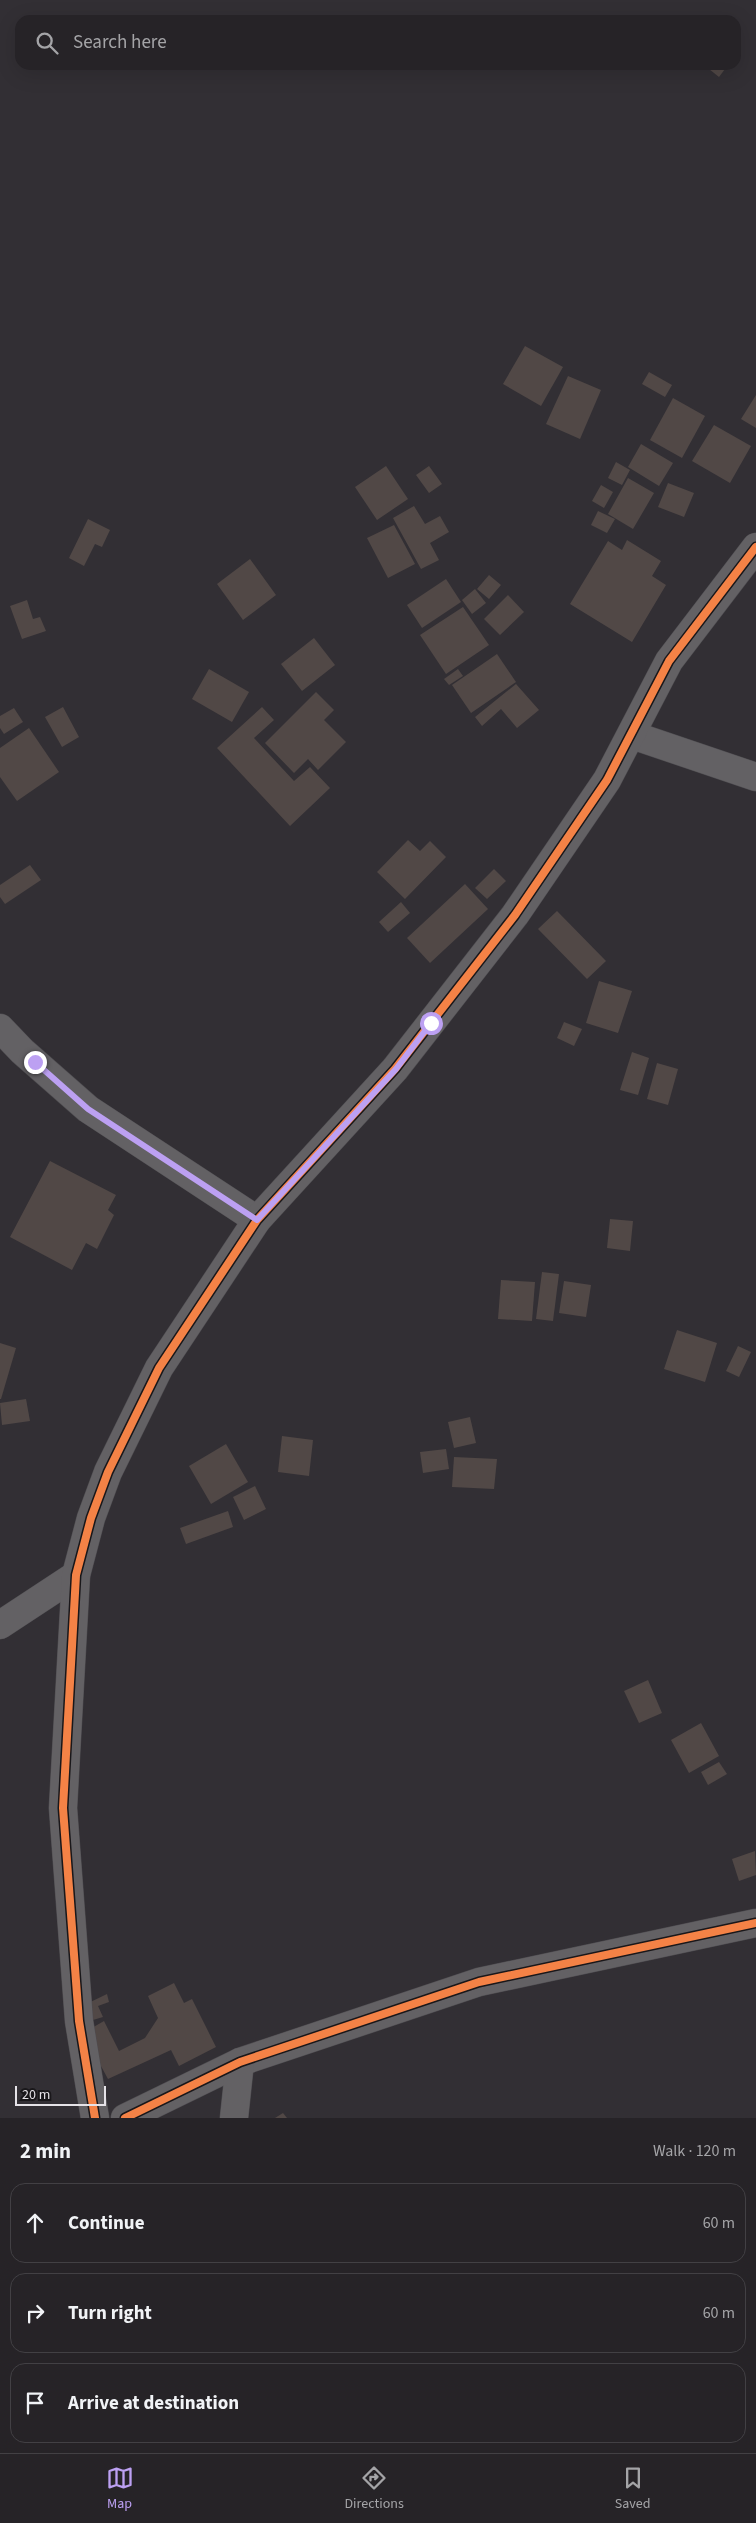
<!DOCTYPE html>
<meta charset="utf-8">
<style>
body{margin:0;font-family:"Source Sans 3",sans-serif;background:#2e2b2f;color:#f1f3f6}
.scale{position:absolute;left:15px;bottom:12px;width:91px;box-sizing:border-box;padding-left:5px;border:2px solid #e5e2e7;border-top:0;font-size:14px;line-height:18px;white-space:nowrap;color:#e5e2e7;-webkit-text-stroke:4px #19171a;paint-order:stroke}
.stop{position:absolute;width:15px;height:15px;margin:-11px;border:4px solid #bca0f2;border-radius:50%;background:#fff}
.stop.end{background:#bca0f2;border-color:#fff;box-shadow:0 1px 5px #0008}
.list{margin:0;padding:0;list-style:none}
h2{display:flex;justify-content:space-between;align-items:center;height:65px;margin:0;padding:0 20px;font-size:21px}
h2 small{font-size:16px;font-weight:400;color:#a4a4a7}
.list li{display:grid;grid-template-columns:32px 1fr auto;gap:15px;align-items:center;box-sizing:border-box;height:80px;margin:0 10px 10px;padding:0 10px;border:1px solid #424044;border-radius:15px}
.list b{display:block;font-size:19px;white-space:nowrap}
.list em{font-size:16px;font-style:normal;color:#a4a4a7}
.icon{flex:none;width:28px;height:28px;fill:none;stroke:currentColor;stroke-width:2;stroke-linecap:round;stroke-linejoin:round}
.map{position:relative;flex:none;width:756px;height:2118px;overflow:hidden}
.search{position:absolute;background:#262327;box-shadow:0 5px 20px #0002;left:15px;right:15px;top:15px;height:55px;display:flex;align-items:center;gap:12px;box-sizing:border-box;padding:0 18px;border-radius:15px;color:#a4a4a7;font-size:19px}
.sheet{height:335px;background:#262327}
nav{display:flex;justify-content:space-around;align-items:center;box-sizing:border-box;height:70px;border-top:1px solid #424044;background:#262327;font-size:14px;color:#a4a4a7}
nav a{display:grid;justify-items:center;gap:2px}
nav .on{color:#bca0f2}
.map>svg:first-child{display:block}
.building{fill:#514846}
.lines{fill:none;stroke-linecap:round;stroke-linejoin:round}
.minor-casing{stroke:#4e4c50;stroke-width:29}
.minor{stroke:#636164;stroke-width:28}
.cycleway-casing{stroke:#19171a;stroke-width:11}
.cycleway{stroke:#f48246;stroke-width:8}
.route{stroke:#bca0f2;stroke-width:6}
</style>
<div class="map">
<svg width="756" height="2118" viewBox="0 0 756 2118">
<rect width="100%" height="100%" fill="#322f34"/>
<g class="building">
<polygon points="704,65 728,65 719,77"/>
<polygon points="525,346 563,367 541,406 503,384"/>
<polygon points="649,372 672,385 665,397 642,384"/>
<polygon points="568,376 601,390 580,439 546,424"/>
<polygon points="756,395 756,428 741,419"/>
<polygon points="673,398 705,416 682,458 650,440"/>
<polygon points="714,425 751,446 730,483 692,461"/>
<polygon points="641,444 673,463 659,486 628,467"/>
<polygon points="616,462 630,470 622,485 608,478"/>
<polygon points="386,466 408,499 377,520 355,487"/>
<polygon points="429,466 442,484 429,493 416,475"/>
<polygon points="628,478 654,493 633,529 608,514"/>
<polygon points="668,483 694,493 684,517 658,507"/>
<polygon points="601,485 613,492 604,508 592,501"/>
<polygon points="414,506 425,524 440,516 449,532 430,543 439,560 421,569 393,518"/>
<polygon points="598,511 615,519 607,533 591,525"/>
<polygon points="88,519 110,530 102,547 95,544 84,566 69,558"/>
<polygon points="394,525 415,564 388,578 367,538"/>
<polygon points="627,540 661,561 652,576 666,585 632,642 570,604 608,541 622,550"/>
<polygon points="250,559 276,595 243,620 217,584"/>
<polygon points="489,575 501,585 489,599 477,589"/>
<polygon points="446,579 461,602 422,628 407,605"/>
<polygon points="475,589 486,603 472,614 462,600"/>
<polygon points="508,595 524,612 500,635 484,619"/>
<polygon points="27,600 33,619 40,617 46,631 22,639 10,606"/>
<polygon points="463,607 489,645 446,674 420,635"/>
<polygon points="314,638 335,665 302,691 281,664"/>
<polygon points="497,654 516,682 471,713 452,685"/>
<polygon points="209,669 249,692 232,722 192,699"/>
<polygon points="458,669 463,676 449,685 444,679"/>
<polygon points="516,684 539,710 517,728 501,709 482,726 475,717"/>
<polygon points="316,692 334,710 324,720 346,742 318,770 308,759 294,773 265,743"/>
<polygon points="63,707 79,737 62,747 45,717"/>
<polygon points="262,707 274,720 254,738 294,781 310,767 330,788 290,826 217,748"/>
<polygon points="14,708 23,722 4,734 0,728 0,716"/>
<polygon points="29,728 59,772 17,801 0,777 0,748"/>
<polygon points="408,840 420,851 430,841 446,857 405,899 377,872"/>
<polygon points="30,865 41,880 5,904 0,897 0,885"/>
<polygon points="494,869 506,881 487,899 475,888"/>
<polygon points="465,884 488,909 430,963 407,938"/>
<polygon points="401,902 410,913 388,932 379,922"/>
<polygon points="557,911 606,961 587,979 538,929"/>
<polygon points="599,981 632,991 618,1033 586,1023"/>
<polygon points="564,1022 582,1029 574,1046 557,1038"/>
<polygon points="632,1052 649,1058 638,1095 620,1090"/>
<polygon points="657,1063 678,1069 668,1105 647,1099"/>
<polygon points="50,1161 116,1195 108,1210 114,1215 97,1249 86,1243 72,1270 10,1237"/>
<polygon points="610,1219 633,1221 630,1251 607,1248"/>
<polygon points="542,1272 559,1274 553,1321 536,1319"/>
<polygon points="501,1280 535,1282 532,1321 498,1319"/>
<polygon points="564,1281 591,1285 586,1317 559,1313"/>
<polygon points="677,1330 717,1343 705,1382 664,1369"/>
<polygon points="0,1343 16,1348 1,1399 0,1399"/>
<polygon points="738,1346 751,1352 739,1377 726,1371"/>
<polygon points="26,1399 30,1421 2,1425 0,1403"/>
<polygon points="470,1417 476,1443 454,1448 448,1422"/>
<polygon points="282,1436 313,1440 309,1476 278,1472"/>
<polygon points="226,1444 248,1482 211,1504 189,1466"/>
<polygon points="446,1449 449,1469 423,1473 420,1452"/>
<polygon points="454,1457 497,1459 494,1489 452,1487"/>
<polygon points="255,1486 266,1509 244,1520 233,1497"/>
<polygon points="228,1511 233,1527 186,1544 180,1528"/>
<polygon points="648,1680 662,1713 639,1723 624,1691"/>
<polygon points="701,1723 719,1756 689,1773 671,1740"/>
<polygon points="719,1762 727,1774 708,1785 701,1772"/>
<polygon points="755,1851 756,1875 739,1881 732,1859"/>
<polygon points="174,1983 184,2003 192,1999 216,2047 179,2066 171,2050 108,2079 83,2033 104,2021 119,2051 145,2038 158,2018 148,1996"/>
<polygon points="107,1994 109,2002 98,2006 103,2017 83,2023 80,2007"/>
<polygon points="283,2113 287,2118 275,2118"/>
</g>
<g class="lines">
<g class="minor-casing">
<g id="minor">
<polyline points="632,735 756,777"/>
<polyline points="0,1028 22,1051 88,1109 257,1220"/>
<polyline points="0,1625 76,1575"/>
<polyline points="95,2118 79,2021 63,1808 76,1575 91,1518 108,1472 159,1368 257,1220 395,1069 515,915 607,780 669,661 756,547"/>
<polyline points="125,2118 240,2062 479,1982 756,1923"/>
<polyline points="234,2118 240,2062"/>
</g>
</g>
<use href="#minor" class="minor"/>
<g class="cycleway-casing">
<g id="cycleway">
<polyline points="95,2118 79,2021 63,1808 76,1575 91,1518 108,1472 159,1368 257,1220 395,1069 515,915 607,780 669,661 756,547"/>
<polyline points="125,2118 240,2062 479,1982 756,1923"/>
</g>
</g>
<use href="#cycleway" class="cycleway"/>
</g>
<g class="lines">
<polyline class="route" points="35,1062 88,1109 257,1220 396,1069 431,1023"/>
</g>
</svg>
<div class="scale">20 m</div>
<div class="stop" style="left:431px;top:1023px"></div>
<div class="stop end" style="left:35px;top:1062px"></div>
<div class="search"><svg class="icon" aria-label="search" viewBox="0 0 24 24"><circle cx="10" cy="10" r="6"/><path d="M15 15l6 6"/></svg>Search here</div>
</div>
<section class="sheet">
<h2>2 min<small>Walk · 120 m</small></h2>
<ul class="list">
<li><svg class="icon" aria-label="ahead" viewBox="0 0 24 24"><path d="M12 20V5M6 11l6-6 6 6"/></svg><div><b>Continue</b></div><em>60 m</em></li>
<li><svg class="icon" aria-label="right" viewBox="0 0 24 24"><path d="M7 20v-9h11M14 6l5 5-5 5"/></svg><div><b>Turn right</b></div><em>60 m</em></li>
<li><svg class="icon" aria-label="arrive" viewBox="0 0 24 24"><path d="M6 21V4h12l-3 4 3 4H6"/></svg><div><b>Arrive at destination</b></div></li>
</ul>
</section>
<nav>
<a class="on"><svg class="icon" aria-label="map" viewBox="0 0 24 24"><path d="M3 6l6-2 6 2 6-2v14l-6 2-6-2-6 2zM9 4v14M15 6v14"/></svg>Map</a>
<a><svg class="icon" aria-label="directions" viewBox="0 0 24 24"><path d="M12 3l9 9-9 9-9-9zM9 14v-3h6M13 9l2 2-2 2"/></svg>Directions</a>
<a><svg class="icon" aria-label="saved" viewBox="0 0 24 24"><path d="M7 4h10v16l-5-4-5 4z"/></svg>Saved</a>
</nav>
